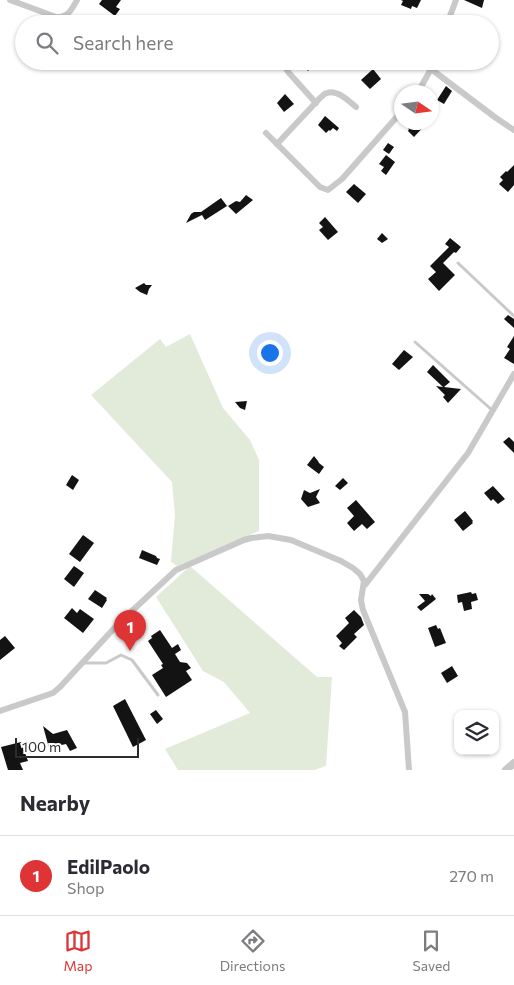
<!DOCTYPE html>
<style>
body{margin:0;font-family:Commissioner,sans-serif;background:#f7f7f7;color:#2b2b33}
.controls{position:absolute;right:15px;bottom:15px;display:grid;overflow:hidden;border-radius:10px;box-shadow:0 1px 4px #0004}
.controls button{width:45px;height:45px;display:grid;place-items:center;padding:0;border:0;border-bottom:1px solid #e1e1e2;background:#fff;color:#2b2b33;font:25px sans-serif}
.compass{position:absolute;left:394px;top:85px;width:45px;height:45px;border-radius:50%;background:#fff;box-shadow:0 1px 4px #0004;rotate:103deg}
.scale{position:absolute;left:15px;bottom:12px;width:124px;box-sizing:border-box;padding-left:5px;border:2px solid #2c2c2c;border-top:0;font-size:14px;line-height:18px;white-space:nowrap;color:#2c2c2c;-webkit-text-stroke:4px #fff;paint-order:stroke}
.you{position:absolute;left:269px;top:352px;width:18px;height:18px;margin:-12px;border:4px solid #fff;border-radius:50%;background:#1a73e8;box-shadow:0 0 0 8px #1a73e833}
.badge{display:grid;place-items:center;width:32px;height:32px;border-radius:50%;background:#de3436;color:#fff;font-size:16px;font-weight:700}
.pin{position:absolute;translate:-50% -41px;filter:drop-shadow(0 1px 2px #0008)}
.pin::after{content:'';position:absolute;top:26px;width:18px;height:15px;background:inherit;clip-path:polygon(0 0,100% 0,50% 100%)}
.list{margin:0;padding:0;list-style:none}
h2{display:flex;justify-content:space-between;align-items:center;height:65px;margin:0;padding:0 20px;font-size:21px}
h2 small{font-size:16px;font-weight:400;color:#7c7c81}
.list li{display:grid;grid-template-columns:32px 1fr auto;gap:15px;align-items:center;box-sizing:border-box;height:80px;padding:0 20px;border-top:1px solid #e1e1e2}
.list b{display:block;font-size:19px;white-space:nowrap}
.list p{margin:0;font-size:16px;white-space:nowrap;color:#7c7c81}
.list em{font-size:16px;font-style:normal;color:#7c7c81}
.icon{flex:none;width:28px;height:28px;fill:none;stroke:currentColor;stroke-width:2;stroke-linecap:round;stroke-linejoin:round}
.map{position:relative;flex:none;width:514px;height:770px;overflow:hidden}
.search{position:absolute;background:#fff;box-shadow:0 1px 4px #0004;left:15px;right:15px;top:15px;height:55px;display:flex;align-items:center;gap:12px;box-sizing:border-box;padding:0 18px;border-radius:28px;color:#7c7c81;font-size:19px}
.sheet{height:145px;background:#fff}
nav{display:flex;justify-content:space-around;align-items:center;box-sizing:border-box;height:70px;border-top:1px solid #e1e1e2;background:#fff;font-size:14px;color:#7c7c81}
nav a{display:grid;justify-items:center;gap:2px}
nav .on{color:#de3436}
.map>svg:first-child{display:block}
.green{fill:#e2eada}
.building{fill:#131313}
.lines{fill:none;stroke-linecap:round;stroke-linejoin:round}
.service{stroke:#c9c9c9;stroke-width:3}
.minor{stroke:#c9c9c9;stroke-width:6}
.tertiary{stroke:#c9c9c9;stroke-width:8}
</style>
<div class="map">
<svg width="514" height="770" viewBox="0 0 514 770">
<rect width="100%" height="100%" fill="#fff"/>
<g class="green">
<polygon points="190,334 223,408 250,440 259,460 259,531 177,566 171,562 175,515 172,482 91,395 160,339 166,347"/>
<polygon points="190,566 317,677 332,677 326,766 314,770 178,770 165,749 250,713 224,682 203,671 156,597"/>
</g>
<g class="building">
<polygon points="102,0 121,0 116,7 120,9 115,16 99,4"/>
<polygon points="401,0 421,0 417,8 412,6 411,9 401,5 403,1"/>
<polygon points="464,0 484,0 482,8"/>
<polygon points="299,61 318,61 308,71"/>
<polygon points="373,69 381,79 370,89 361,80"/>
<polygon points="446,86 452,91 444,104 437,100"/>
<polygon points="285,94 294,104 284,112 277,103"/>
<polygon points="325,116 339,128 337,131 333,128 330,131 329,130 326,133 318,125"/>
<polygon points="402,122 428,122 414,137 408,131 409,129"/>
<polygon points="388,143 394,147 389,154 383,150"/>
<polygon points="386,155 395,162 386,175 381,171 384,167 379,164"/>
<polygon points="514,165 514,185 508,192 499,184 503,180 500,177 506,171 507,172"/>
<polygon points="354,184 366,194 358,203 346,192"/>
<polygon points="246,195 253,200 236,214 228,206 236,201 240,202"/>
<polygon points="221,198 227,206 205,220 202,215 186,223 191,214 194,212 201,212"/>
<polygon points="325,217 338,232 328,240 319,230 323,227 319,223"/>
<polygon points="382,233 388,239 382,243 377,239"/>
<polygon points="450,238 461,247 456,253 454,252 443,263 455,275 439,291 428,279 436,272 430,266 449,247 445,244"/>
<polygon points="144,283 146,285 152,285 149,289 147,295 140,292 135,288"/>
<polygon points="508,315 514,319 514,328 504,319"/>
<polygon points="514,336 514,364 504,358 510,349 507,347"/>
<polygon points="404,350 413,357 399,370 392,364"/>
<polygon points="433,365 450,382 444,387 461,389 448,403 443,397 445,395 436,386 443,387 427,372"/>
<polygon points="247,401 245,410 240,408 235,402"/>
<polygon points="509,437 514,442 514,453 503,442"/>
<polygon points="314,456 318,461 319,463 324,467 319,474 307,465"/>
<polygon points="72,475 79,480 73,490 66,485"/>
<polygon points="343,478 348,483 340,490 335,486"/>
<polygon points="493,486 505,499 498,504 493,499 491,501 484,493"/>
<polygon points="320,489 316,497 320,503 308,507 301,499 304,490 310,493"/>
<polygon points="356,500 375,522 367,529 362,524 354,531 347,523 354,516 347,508"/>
<polygon points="465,511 473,521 472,522 473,523 463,531 454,520"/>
<polygon points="83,535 94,543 80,562 69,554"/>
<polygon points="142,550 156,556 157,558 160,559 157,565 139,558"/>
<polygon points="74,566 84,573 74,587 64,579"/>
<polygon points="95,590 107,598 106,599 107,600 102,608 88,599"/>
<polygon points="471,592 472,594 476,593 478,600 471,602 472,609 464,611 462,602 458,603 457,595"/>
<polygon points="419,594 428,594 431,596 432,594 436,599 421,611 417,607 425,601"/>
<polygon points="72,608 77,613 80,609 94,619 83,633 64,618"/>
<polygon points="354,610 361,617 364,625 354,634 357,637 344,650 339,646 342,643 336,636 349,623 345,618"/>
<polygon points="436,625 438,629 440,628 446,643 435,647 428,628"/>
<polygon points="160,630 172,648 178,644 181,650 175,654 180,662 187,663 191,668 186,671 192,680 166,697 152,675 163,668 161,665 163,664 148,641 152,638 151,636"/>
<polygon points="5,636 15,648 0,660 0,640"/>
<polygon points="452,666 458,676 447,683 441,673"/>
<polygon points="125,699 146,740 133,747 113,706"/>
<polygon points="156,710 163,719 157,724 150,714"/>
<polygon points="43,726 53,734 67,730 77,748 70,751 66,744 49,748"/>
<polygon points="21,742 28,761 20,763 23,770 8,770 1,747"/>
</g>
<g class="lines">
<g class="service">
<polyline points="458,263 514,316"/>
<polyline points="415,342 492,410"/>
<polyline points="83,663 106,663 121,655 132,660 158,695"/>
</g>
<g class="minor">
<path d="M 10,0 L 56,17 C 68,18 72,9 77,0"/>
<polyline points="447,24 456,0"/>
<polyline points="281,61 289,73 316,103"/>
<polyline points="431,69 496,118 514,130"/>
<polyline points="418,92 431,69 434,61"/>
<polyline points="266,133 320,187 328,190 342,179 402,111"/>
<path d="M 277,144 L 320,98 C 323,96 324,93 327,93 C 337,89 349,101 356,107"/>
<polyline points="365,585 468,453 514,374"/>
<polyline points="0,711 53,693 60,687 119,623 176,570 244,540 251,538 268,536 291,540 341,561 353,568 360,574 364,581 361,600 363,610 405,712 409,770"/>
</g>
<polyline class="tertiary" points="506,770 514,763"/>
</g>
</svg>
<div class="controls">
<button><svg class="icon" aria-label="layers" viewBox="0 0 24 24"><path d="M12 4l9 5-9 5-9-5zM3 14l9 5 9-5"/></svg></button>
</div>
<svg class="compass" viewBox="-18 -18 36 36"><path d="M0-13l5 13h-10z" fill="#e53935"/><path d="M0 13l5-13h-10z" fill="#7c7c81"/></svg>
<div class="scale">100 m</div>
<div class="you"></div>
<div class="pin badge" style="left:130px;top:651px">1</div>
<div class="search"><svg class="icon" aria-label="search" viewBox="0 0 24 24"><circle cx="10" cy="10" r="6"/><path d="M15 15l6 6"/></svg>Search here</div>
</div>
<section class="sheet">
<h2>Nearby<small></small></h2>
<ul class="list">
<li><span class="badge">1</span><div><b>EdilPaolo</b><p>Shop</p></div><em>270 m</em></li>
</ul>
</section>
<nav>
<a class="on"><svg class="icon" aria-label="map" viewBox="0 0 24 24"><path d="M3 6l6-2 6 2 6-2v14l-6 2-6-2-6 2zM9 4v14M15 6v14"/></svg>Map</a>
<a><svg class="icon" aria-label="directions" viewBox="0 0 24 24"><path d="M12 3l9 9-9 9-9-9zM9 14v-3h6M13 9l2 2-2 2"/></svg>Directions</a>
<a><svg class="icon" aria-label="saved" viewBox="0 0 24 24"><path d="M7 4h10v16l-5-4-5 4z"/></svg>Saved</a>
</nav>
